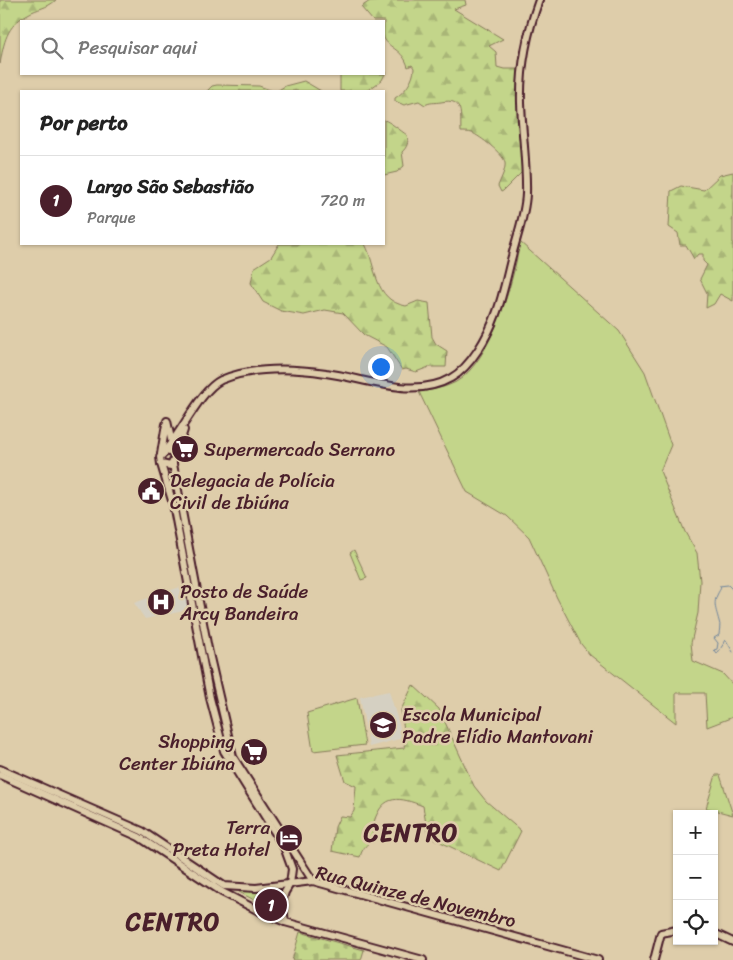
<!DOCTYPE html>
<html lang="pt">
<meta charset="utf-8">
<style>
body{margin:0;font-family:Sriracha,sans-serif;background:#f6f6f6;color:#222}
.controls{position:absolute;right:15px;bottom:15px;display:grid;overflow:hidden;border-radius:0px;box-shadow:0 1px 4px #0004}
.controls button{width:45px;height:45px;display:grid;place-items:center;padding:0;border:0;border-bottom:1px solid #e0e0e0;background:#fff;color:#222;font:25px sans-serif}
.you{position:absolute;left:380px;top:366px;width:18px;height:18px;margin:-12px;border:4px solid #fff;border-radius:50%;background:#1a73e8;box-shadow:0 0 0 8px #1a73e833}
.badge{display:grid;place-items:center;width:32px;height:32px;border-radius:50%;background:#4a1f2b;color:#fff;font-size:16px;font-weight:700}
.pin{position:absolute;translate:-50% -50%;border:2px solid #fff;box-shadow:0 1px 5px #0006}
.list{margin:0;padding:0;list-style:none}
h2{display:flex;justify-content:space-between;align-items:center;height:65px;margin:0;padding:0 20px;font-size:21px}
h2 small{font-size:16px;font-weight:400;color:#767676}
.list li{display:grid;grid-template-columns:32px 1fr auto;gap:15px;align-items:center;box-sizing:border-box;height:90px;padding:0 20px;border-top:1px solid #e0e0e0}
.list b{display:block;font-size:19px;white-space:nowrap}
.list p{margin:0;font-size:16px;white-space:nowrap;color:#767676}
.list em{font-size:16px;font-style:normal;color:#767676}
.icon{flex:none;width:28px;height:28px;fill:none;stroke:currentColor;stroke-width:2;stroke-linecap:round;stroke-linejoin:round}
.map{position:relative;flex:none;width:733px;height:960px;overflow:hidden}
.search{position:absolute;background:#fff;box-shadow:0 1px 4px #0004;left:20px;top:20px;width:365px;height:55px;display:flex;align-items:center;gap:12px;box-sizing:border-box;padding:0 18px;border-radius:0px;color:#767676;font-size:19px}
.panel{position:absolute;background:#fff;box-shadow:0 1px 4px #0004;left:20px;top:90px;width:365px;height:155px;border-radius:0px}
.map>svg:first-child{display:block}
.built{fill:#d5d0c2}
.forest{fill:url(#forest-firs);stroke:#867a5a}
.cemetery{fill:url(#cemetery-stones);stroke:#867a5a}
.park{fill:#c3d58a;stroke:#867a5a}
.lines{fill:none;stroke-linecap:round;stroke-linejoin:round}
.stream{stroke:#6f859c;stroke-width:1}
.secondary-casing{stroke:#4a1f2b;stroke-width:10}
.secondary{stroke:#decdaa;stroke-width:6}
.labels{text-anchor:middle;stroke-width:5;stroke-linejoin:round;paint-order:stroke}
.poi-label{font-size:19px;fill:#4a1f2b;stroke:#decdaa;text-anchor:start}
.street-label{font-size:19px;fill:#4a1f2b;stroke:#decdaa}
.district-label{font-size:24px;font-weight:bold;letter-spacing:1px;fill:#4a1f2b;stroke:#decdaa}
</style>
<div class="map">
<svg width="733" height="960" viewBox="0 0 733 960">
<defs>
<pattern id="forest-firs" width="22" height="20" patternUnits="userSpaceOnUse" patternTransform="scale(1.25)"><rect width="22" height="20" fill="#c3d58a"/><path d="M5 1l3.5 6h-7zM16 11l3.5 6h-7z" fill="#a9b677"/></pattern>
<pattern id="cemetery-stones" width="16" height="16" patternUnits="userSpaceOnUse" patternTransform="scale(1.25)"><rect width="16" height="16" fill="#c3d58a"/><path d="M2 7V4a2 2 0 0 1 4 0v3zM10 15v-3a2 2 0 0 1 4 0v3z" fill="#a9b677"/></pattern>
</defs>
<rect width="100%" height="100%" fill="#decdaa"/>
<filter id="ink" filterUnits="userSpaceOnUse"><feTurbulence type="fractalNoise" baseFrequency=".02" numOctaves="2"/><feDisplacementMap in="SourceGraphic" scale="10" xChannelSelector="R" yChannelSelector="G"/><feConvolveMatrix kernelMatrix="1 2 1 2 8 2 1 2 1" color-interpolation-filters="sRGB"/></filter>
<g filter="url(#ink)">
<g class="built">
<polygon points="183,586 189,610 145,619 134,603"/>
<polygon points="389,691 403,738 369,747 360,697"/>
</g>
<g class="forest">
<path d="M 0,0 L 56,0 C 46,9 38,8 28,14 C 6,26 4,42 0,64 Z"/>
<path d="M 388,0 L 465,0 L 466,5 L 454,9 L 503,39 L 489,46 L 496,52 L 497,67 L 504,69 L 519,69 L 520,71 L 526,164 L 522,172 L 503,191 L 501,192 L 498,186 C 501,178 506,170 505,162 C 503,154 480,136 472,133 C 469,132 465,132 461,132 C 460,116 465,97 441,102 C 435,103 430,102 425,105 L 419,101 L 404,105 L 395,101 L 395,98 C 405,92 414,80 414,68 L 412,65 L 408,67 C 403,49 389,49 384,38 C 383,34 384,26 384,21 L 373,21 L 361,7 L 370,1 Z"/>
<polygon points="384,70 386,72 382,80 367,91 340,91 340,74 384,74"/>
<polygon points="304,81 321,91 277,91 285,86"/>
<polygon points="217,85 259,86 273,91 207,91 212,86"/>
<path d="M 384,120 C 389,121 401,131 407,135 C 409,143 407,147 402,152 L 404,166 L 397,172 L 384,175 Z"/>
<polygon points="733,172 733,301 720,294 714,304 706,308 707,293 700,279 707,265 703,261 703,254 698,254 694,259 686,245 680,245 678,233 669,227 671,191 681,186 704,190 720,175"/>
<path d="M 279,244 L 365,244 C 377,266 373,300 406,306 L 418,301 L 429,303 L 432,337 L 436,344 L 447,351 L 446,367 L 429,367 L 416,372 L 406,369 L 402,370 L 387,347 L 364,335 L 343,313 L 325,310 L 304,315 L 281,311 L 263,302 L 251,283 L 254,268 L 271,257 Z"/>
<path d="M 413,685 L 439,709 L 474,786 L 486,801 L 521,831 L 501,871 L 428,836 L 423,806 C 400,797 383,793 374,822 C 372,827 374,833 372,838 C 369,845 363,845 360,857 L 332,851 L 335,827 L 340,816 L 350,817 L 354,811 L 356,786 L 345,781 L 337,755 L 404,748 L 405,736 L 401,710 Z"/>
</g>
<polygon class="cemetery" points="300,932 364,950 361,960 292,960"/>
<g class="park">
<path d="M 520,242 L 619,331 L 645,372 L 671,445 L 660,471 L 685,532 L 697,553 L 700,581 L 698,613 L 691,643 L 693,661 L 723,674 L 733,685 L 733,717 L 707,727 L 705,693 L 676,693 L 676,723 L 590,655 L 581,644 L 557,598 L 529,537 L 507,516 L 467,492 L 419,392 C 432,390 444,388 456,382 C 491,362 514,280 520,242 Z"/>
<polygon points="354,550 367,578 361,580 350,553"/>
<polygon points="357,698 365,745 313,751 307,713"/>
<polygon points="716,775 720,775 733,815 706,808"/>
<polygon points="241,890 281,890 277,912 239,892"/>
</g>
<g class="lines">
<path class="stream" d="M 733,590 L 728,585 L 719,586 L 721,588 C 712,602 715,606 719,621 C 721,625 719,631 719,635 L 714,638 L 718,643 L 717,649 L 714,650 L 717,654 L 726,640 L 733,652"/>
<g class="secondary-casing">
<g id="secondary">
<polyline points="167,421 175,457 171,466 161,464 160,457 167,451 174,454"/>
<path d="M 163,453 C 181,434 200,390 221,380 C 252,367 293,368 326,373 C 365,378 413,400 451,378 C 471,367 488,336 496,314 C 503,296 507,275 512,256 C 517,235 525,216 526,194 C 527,164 522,134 521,103 C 520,68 527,33 539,0"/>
<polyline points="161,454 166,424"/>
<polyline points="175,457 184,430"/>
<polyline points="161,464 173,504 210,698 224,751 284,847 292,869 290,884 285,892 282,902 285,922"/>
<polyline points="173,464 208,649 233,757 313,881"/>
<polyline points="0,769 142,831 224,886 256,888 313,881 598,960"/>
<polyline points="0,775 139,837 222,892 259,911 285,922 423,960"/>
<polyline points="714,933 733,942"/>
<polyline points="654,960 661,933 677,930"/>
</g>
</g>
<use href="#secondary" class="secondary"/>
</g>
</g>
<defs>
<g id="supermarket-disc" transform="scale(1.4375)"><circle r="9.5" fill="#4a1f2b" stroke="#decdaa"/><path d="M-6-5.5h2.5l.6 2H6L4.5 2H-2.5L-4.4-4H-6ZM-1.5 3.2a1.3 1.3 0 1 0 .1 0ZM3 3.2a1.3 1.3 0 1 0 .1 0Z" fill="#fff"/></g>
<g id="civic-disc" transform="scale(1.4375)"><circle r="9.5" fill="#4a1f2b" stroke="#decdaa"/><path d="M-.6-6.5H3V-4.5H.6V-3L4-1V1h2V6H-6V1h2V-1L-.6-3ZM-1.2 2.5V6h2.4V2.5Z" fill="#fff"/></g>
<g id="hospital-disc" transform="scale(1.4375)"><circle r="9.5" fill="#4a1f2b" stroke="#decdaa"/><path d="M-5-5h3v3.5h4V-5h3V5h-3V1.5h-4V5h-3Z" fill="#fff"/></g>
<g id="school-disc" transform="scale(1.4375)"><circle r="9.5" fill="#4a1f2b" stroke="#decdaa"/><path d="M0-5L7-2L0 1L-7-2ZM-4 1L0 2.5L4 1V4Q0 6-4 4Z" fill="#fff"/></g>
<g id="hotel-disc" transform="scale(1.4375)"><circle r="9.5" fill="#4a1f2b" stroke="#decdaa"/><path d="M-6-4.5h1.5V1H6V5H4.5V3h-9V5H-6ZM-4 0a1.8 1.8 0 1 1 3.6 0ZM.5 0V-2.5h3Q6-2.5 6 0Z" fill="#fff"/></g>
</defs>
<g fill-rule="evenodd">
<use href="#supermarket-disc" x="185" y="449"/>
<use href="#civic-disc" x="151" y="491"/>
<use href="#hospital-disc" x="161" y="602"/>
<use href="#school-disc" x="383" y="725"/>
<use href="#supermarket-disc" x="254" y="752"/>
<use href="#hotel-disc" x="289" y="838"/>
</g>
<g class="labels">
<g class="poi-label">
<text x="204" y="456">Supermercado Serrano</text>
<text x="170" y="487">Delegacia de Polícia<tspan x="170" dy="22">Civil de Ibiúna</tspan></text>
<text x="180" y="598">Posto de Saúde<tspan x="180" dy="22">Arcy Bandeira</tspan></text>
<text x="402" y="721">Escola Municipal<tspan x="402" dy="22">Padre Elídio Mantovani</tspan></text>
<text x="235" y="748" text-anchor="end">Shopping<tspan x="235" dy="22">Center Ibiúna</tspan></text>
<text x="270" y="834" text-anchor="end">Terra<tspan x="270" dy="22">Preta Hotel</tspan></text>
</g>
<g class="street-label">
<text transform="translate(416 896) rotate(14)" y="7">Rua Quinze de Novembro</text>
</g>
<g class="district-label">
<text x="411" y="841">CENTRO</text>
<text x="173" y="930">CENTRO</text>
</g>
</g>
</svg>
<div class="controls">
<button>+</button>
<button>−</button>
<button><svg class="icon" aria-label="locate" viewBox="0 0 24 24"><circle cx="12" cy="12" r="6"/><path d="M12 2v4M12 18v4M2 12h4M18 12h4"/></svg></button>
</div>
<div class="you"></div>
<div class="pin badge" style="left:271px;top:905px">1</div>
<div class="search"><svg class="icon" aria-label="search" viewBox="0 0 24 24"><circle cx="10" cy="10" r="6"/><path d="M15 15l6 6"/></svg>Pesquisar aqui</div>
<section class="panel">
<h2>Por perto<small></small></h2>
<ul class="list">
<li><span class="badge">1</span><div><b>Largo São Sebastião</b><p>Parque</p></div><em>720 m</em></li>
</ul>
</section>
</div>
